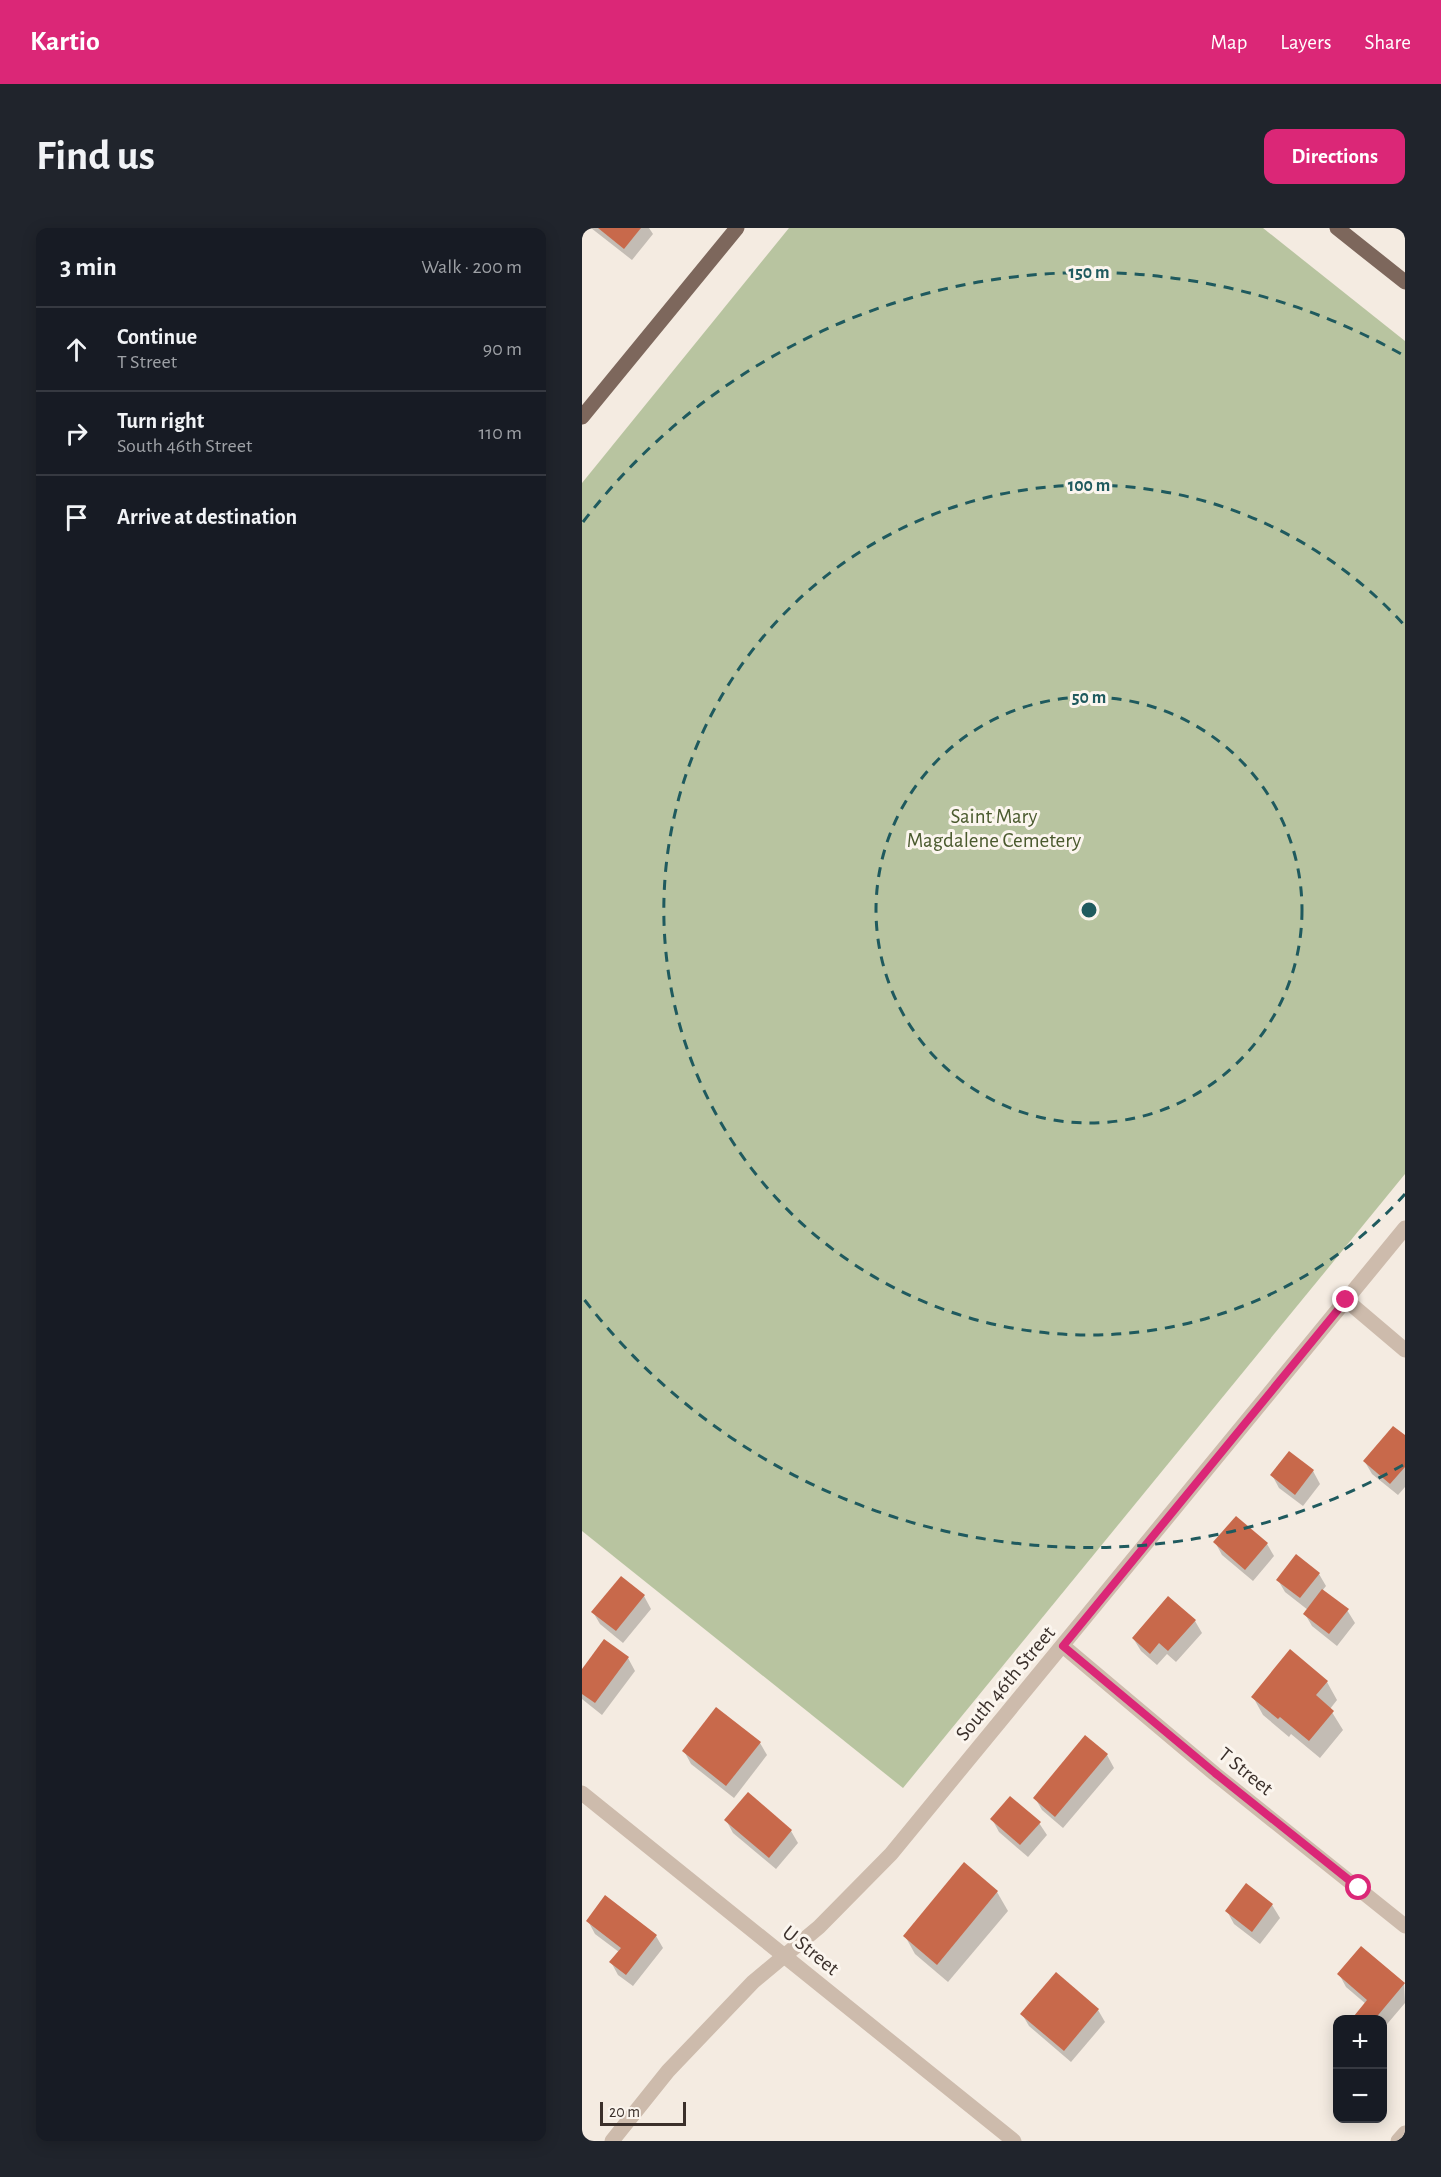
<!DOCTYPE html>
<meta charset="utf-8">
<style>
body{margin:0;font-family:"Alegreya Sans",sans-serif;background:#20242c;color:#f1f3f6}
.controls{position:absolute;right:18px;bottom:18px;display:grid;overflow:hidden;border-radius:12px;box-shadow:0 3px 15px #0003}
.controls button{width:54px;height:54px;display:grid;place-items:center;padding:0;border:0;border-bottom:2px solid #363941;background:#171b24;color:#f1f3f6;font:30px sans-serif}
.scale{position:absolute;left:18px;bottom:15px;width:86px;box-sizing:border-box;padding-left:6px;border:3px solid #3b302b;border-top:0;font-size:16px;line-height:21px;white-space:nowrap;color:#3b302b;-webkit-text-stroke:4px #fbf5ee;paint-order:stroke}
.stop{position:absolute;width:18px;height:18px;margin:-14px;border:4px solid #db2777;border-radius:50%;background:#fff}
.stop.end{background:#db2777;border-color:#fff;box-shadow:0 2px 6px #0008}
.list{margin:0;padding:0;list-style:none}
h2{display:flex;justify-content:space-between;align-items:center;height:78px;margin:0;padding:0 24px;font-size:26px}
h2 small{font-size:20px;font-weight:400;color:#9ea1a6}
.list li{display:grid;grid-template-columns:39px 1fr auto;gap:18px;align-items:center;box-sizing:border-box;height:84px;padding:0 24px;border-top:2px solid #363941}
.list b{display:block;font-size:22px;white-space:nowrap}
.list p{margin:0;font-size:20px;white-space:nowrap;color:#9ea1a6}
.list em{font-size:20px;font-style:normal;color:#9ea1a6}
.icon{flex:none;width:33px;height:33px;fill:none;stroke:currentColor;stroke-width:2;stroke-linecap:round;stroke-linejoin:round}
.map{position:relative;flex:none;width:823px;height:1913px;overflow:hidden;border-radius:12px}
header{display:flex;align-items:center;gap:36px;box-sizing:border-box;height:84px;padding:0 30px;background:#db2777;color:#fff}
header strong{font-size:28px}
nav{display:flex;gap:33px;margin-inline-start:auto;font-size:21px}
.intro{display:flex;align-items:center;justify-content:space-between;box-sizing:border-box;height:144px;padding:0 36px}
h1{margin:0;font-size:42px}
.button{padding:15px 27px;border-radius:12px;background:#db2777;color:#fff;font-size:21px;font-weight:700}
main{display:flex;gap:36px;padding:0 36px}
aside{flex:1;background:#171b24;border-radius:12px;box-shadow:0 3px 15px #0003}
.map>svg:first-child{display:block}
.green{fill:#b8c4a0}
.shadow{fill:#0003}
.building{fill:#c8694b}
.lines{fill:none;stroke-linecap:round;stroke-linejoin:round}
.minor{stroke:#cdbbac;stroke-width:15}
.major{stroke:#7d675c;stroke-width:15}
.route{stroke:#db2777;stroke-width:8}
.ring{fill:none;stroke:#1f5a5e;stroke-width:3;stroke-dasharray:10 8}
.labels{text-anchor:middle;stroke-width:6;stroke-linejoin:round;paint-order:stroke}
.park-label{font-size:21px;fill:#4a5a2e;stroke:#fbf5ee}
.street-label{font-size:21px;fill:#3b302b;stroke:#fbf5ee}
.centre{fill:#1f5a5e;stroke:#fbf5ee;stroke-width:3}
.ring-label{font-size:18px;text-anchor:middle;font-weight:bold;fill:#1f5a5e;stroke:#fbf5ee;stroke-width:6;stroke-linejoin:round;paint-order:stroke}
</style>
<header>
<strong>Kartio</strong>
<nav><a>Map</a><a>Layers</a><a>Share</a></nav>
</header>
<div class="intro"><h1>Find us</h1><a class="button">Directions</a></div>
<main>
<aside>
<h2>3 min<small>Walk · 200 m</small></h2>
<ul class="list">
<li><svg class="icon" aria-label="ahead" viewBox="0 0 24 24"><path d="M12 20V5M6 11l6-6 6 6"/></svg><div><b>Continue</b><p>T Street</p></div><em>90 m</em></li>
<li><svg class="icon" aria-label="right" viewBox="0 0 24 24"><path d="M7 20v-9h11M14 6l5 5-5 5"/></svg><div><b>Turn right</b><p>South 46th Street</p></div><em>110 m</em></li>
<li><svg class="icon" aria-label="arrive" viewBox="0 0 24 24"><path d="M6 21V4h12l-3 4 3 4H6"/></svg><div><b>Arrive at destination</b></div></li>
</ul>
</aside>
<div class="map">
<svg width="823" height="1913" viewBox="0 0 823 1913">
<rect width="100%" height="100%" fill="#f4ebe1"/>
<polygon class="green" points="207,0 681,0 823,113 823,946 321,1560 0,1303 0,255"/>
<g class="shadow">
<polygon points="9,0 67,0 71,6 50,32"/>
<polygon points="823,1209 823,1259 816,1267 790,1246 783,1234"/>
<polygon points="731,1243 738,1256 721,1278 697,1260 690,1247"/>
<polygon points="654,1290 685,1316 692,1328 671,1353 640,1327 633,1314"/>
<polygon points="737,1346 744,1358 740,1363 765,1382 773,1395 755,1418 730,1398 723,1386 726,1382 703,1364 696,1352"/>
<polygon points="39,1350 62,1368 69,1381 41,1415 18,1396 11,1384"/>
<polygon points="613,1393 620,1405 594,1434 585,1426 575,1437 559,1423 551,1410"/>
<polygon points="46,1430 53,1443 20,1487 0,1471 0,1443"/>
<polygon points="745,1454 755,1472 748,1481 761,1502 738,1530 709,1506 707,1509 681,1487 671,1469"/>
<polygon points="504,1509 525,1527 532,1540 481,1600 460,1582 453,1570"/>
<polygon points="178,1515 185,1527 152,1570 109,1536 102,1523"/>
<polygon points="166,1566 209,1603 216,1615 194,1641 151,1605 144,1592"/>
<polygon points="410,1591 457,1595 465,1607 446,1629 417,1604"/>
<polygon points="382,1637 415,1664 426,1683 366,1754 333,1726 323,1708"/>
<polygon points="664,1657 690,1677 698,1690 678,1716 652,1696 645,1683"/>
<polygon points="6,1693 74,1708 81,1720 51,1758 36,1747 29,1734 37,1724 13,1706"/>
<polygon points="757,1746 822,1756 823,1775 800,1802 800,1792 776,1792 774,1788 784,1776 764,1759"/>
<polygon points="516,1782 523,1794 489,1834 447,1798 440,1786"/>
</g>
<g class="building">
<polygon points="16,0 59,0 42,21"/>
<polygon points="811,1198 823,1207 823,1239 808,1256 781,1233"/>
<polygon points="707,1223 732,1242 713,1267 688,1247"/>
<polygon points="654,1288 686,1315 663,1342 631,1314"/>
<polygon points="714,1326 738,1345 718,1370 694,1352"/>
<polygon points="39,1348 63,1367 34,1403 9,1384"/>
<polygon points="740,1361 767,1381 747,1406 721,1386"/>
<polygon points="586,1368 614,1392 586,1423 577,1415 568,1426 550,1410"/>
<polygon points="22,1411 47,1429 13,1475 0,1466 0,1441"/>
<polygon points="708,1421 746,1453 734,1467 752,1483 727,1513 698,1489 696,1491 669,1469"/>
<polygon points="134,1479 179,1514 144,1558 100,1523"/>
<polygon points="503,1507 526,1526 473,1589 451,1570"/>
<polygon points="166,1564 210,1602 187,1630 142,1592"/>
<polygon points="428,1568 459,1594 438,1617 408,1591"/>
<polygon points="382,1634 416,1663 355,1737 321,1708"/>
<polygon points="664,1655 691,1676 670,1704 643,1683"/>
<polygon points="23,1667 75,1707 44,1747 27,1734 39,1720 4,1693"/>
<polygon points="779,1718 823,1755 792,1792 777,1792 772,1788 785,1772 755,1746"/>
<polygon points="474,1744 517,1781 482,1823 438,1786"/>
</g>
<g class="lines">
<g class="minor">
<polyline points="764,1072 823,1122"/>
<polyline points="481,1418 633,1546 823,1698"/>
<polyline points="0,1565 432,1913"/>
<polyline points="30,1913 86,1843 171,1754 237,1699 309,1626 823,1000"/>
<polyline points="816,1913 823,1905"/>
</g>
<g class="major">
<polyline points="755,0 823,54"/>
<polyline points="0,189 155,0"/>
</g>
</g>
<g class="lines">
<polyline class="route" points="764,1072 481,1418 633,1545 777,1660"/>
</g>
<g class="ring">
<circle cx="507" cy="682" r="213"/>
<path d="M823 966A425 425 0 1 1 823 398"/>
<path d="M821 1237A638 638 0 0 1 1 1070M1 294A638 638 0 0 1 821 127"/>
</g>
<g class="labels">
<g class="park-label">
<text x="412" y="595">Saint Mary<tspan x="412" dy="24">Magdalene Cemetery</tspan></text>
</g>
<g class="street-label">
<text transform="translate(423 1455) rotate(-50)" y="7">South 46th Street</text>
<text transform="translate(664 1543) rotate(39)" y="7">T Street</text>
<text transform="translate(229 1722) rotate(39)" y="7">U Street</text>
</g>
</g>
<circle cx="507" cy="682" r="9" class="centre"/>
<g class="ring-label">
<text x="507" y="50">150 m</text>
<text x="507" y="263">100 m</text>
<text x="507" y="475">50 m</text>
</g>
</svg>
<div class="controls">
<button>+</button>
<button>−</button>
</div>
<div class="scale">20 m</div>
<div class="stop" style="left:777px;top:1660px"></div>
<div class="stop end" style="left:764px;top:1072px"></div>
</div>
</main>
